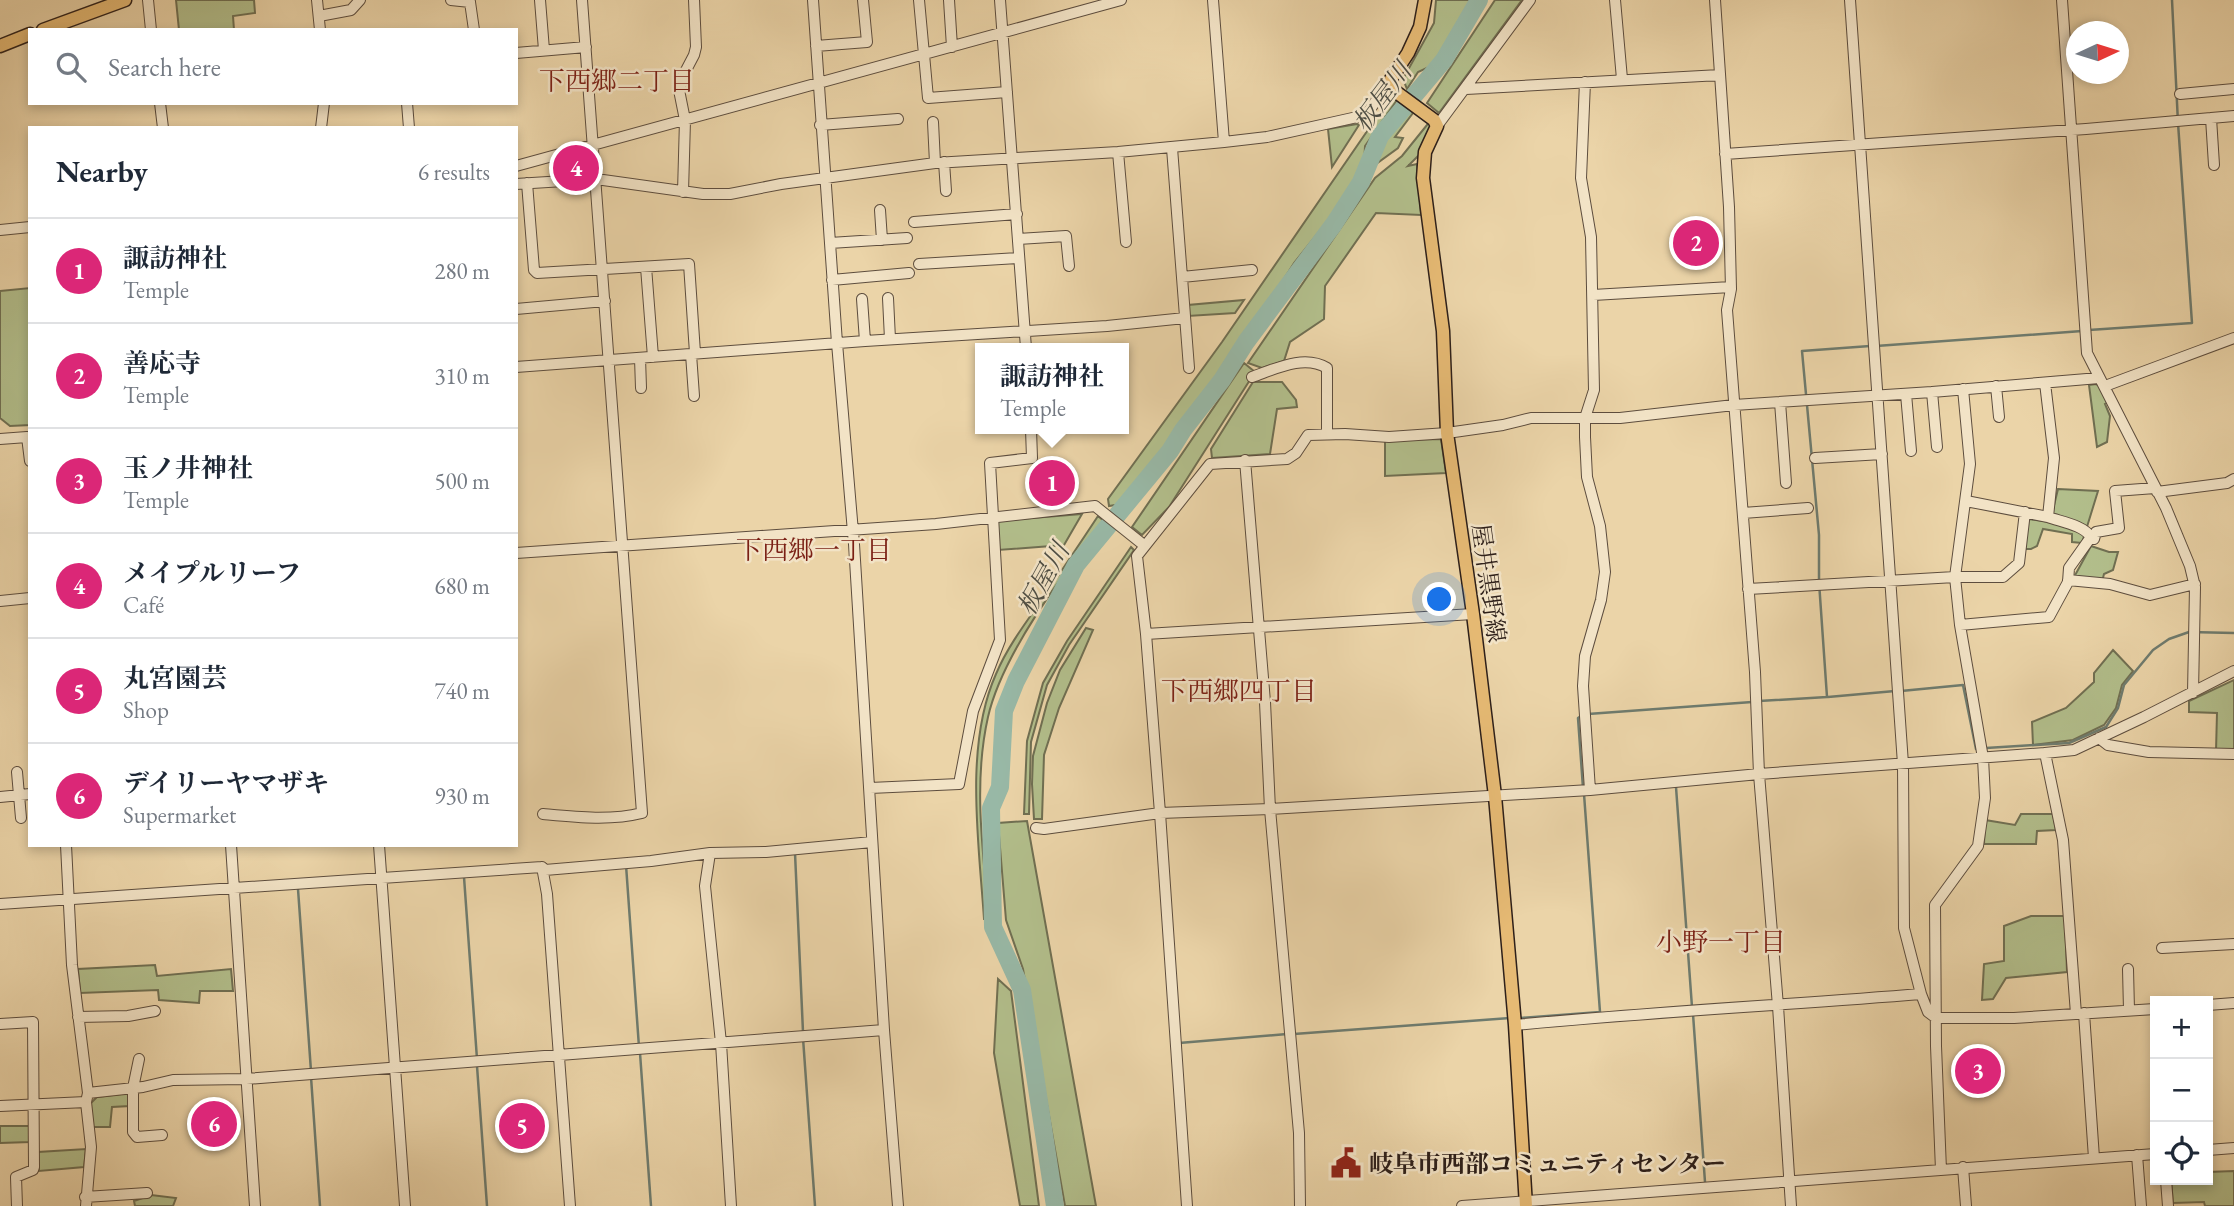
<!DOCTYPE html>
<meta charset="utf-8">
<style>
body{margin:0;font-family:"EB Garamond","Noto Serif JP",serif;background:#f2f2f3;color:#1f2937}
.controls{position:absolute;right:21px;bottom:21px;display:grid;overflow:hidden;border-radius:0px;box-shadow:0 4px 10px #0003}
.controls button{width:63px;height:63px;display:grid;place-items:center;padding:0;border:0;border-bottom:2px solid #e0e1e3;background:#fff;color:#1f2937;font:35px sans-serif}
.compass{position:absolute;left:2066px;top:21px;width:63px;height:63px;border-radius:50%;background:#fff;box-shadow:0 4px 10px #0003;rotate:86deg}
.you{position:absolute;left:1440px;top:600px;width:24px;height:24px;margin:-18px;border:5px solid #fff;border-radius:50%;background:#1a73e8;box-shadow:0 0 0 10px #1a73e833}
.badge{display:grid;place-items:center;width:46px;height:46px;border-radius:50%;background:#db2777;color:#fff;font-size:23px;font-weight:700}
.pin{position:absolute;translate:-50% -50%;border:4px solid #fff;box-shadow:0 2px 7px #0006}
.popup{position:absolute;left:975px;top:343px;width:154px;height:91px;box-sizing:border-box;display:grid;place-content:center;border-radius:0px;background:#fff;filter:drop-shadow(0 2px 5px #0005);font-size:23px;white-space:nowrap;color:#747a83}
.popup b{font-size:26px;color:#1f2937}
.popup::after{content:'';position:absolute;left:50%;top:100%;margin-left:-14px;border:14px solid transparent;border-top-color:#fff}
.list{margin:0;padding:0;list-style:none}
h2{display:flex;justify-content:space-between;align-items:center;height:91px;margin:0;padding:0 28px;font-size:30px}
h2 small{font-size:23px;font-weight:400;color:#747a83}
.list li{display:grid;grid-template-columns:46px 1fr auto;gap:21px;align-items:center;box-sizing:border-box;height:105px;padding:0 28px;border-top:2px solid #e0e1e3}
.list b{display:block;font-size:26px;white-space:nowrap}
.list p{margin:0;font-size:23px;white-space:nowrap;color:#747a83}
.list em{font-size:23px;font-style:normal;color:#747a83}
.icon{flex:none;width:38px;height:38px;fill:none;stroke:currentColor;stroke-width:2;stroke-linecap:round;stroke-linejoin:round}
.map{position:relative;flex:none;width:2234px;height:1206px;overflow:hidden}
.search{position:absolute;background:#fff;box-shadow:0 4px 10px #0003;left:28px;top:28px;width:490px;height:77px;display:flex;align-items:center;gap:18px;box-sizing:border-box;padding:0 24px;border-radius:0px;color:#747a83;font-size:26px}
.panel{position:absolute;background:#fff;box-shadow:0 4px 10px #0003;left:28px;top:126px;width:490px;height:721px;border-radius:0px}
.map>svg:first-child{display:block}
.green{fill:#b2be8b;stroke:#706f52;stroke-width:2}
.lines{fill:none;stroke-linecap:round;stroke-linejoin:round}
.stream{stroke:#6e7b6e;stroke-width:2.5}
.river{stroke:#98b8a6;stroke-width:18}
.minor-casing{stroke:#5d4d3e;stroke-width:12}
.major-casing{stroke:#2e201a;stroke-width:15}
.minor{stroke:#f2e3c6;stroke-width:10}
.major{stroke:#e6ba74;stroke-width:12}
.labels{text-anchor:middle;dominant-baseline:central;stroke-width:5;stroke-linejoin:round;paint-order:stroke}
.street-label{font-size:24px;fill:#2e201a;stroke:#f2e3c6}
.poi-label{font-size:24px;font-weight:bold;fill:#2e201a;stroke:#f2e3c6;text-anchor:start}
.neighbourhood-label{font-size:26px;fill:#7a1f14;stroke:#f2e3c6}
.water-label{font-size:26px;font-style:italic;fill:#4e4e44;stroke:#f2e3c6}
</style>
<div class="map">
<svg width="2234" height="1206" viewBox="0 0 2234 1206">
<rect width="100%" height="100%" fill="#ebd4a8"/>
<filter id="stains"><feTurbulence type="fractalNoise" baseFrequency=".00286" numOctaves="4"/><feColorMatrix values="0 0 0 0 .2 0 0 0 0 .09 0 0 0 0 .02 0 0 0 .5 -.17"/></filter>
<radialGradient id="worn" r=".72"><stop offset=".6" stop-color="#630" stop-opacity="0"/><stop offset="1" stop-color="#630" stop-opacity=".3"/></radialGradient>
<path class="green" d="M176,0H254L255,13L233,16L234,30H179Z
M1436,0H1475L1444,60L1418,72L1407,89L1403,79L1434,23Z
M1495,0H1522L1439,113L1427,103Z
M1392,95L1397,100L1365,146L1364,166L1356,190L1327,222L1294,263L1254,326L1224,363L1216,381L1142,480L1121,504L1109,506L1108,499L1222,342Z
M1416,109L1395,137L1403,138L1398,148L1376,164L1370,161C1381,134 1389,122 1416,109Z
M1431,120L1432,142L1408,166L1417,164L1421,215L1376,213L1325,286L1324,319L1290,342L1284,361L1262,368L1248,363L1375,178L1402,156Z
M1357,124L1359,125L1332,167L1328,129Z
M30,288V425L10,426L0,418V291Z
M1244,300L1235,313L1188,316V305Z
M1244,363L1255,372L1169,507L1142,535L1132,527Z
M1253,382H1282L1296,400L1297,407L1277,409L1270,454L1212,458L1211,449Z
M2096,384L2102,387L2109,402L2105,404L2110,416L2107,442L2097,447L2089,385Z
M1441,439L1446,473L1385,476V440Z
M2058,489L2098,491L2082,543L2072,542V534L2043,529L2037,546L2031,549H2025L2028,519L2050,522Z
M1082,514L1064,545L998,550L995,521Z
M1098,516L1105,522C1064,571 1002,655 988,717C973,783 983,852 989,919H984C979,843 964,746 996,674C1007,648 1024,625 1041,601C1060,573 1079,545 1098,516Z
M2091,546L2109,552H2118L2113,570L2104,574L2102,582L2073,579Z
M1131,547L1134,550L1069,645L1047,685L1031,742L1029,814H1024L1027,741L1043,683L1067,641Z
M1086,628L1093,630L1059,708L1044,755L1042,819H1034L1032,784L1033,756L1047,703L1060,670Z
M2113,650L2133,671L2122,685L2116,708L2104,725L2073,740L2033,745L2032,722L2066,708L2094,682V673Z
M2234,680V752L2216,751L2217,713L2189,712V701Z
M2021,814H2053L2056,830L2037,831L2036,844H1984L1985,820L2015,825Z
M1027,821L1096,1206H1065L1023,969L1006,920L998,823Z
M2031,916H2065L2067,972L2006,978L1993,999L1982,1000L1984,964L2004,961V926Z
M155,965L157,976L231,969L233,991H200L199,1003L159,1000L158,990L80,993L78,969Z
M998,979L1011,991L1039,1206H1020L994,1053Z
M129,1093L130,1106L112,1107L110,1127H91L90,1104L97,1097Z
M0,1126H29L30,1142L0,1143Z
M86,1149L84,1167L39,1171L38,1152Z
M2234,1171V1206H2205L2204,1202L2173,1203L2171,1180H2208V1172Z
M151,1195L176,1198L173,1206H135L134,1201Z"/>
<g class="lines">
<path class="stream" d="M2089,330L2192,323L2178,123L2172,0
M1876,346L2082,331
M1901,691L1963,685L1976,749L1979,748
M1828,697L1895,691
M1759,701L1827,697L1819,582V535L1802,351L1870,346
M1588,714L1752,702
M1581,716L1578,718L1583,788
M1986,748L2069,743L2106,727L2118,708L2124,685L2153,650L2169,639L2189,632L2234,633
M1676,787L1692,1007
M795,853L803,1032
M626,865L639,1047
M464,877L477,1059
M298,889L311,1071
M1693,1014L1705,1182
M1521,1018L1600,1012L1584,794
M1294,1034L1510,1018
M803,1038L815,1206
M1179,1043L1287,1034
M640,1053L651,1206
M477,1066L487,1206
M311,1077L320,1206"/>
<path class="river" d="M1055,1206L1022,990L993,927L991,808L1000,787L1004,711L1016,681L1076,565L1170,451L1183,430L1222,380L1246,342L1334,224L1361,182L1380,136L1444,60L1479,0"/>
<g class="minor-casing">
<path id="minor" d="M148,0L151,30
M317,0L320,30
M451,0L470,2L474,30
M540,0L544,50
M813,0L837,343L854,544L884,1030L898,1206
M919,0L928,98L1007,92
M949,0L952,47
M1000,0L1026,348
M1213,0L1224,142
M1615,0L1622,79
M1715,0L1729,207L1731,289L1727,310L1755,672L1759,774L1778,1006L1791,1206
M1850,0L1903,764L1904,928L1921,994L1928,1012L1936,1018H2014L2155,1009
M2062,0L2087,353L2166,508L2190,566L2195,587L2193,693
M319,16L351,10L360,0
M816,46L867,42L863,0
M516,53L586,47
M1585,82L1581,178L1591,237L1594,390L1585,418V437L1587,477L1600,526L1605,572L1601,600L1585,656L1583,686L1590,790
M1466,89L1720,75
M2180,94L2234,89
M160,103L163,128
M407,103L409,128
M2211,118L2214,165
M933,122L935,163
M820,125L898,119
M1437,126L1530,0
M321,128L324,103
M1172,148L1189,368
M1118,152L1126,242
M1725,154L2086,129L2234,116
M944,162L946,191
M516,166L1121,0
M527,183L534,270L537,273L689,264L695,353
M516,184L596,179L703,194H730L781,184L935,163L1118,152L1224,142L1267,137L1366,115L1385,88L1390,85
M683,192L685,120L679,90L683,76L694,55L696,47L694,0
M880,210L882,240
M914,222L1017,214
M0,230L30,227
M1018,239L1066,236L1069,266
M830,243L907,238
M919,264L1019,258
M646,267L653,357
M1182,277L1252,270
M832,280L909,273
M1593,295L1731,287
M888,298L890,339
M862,299L865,341
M516,309L605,301
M691,354L694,396
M640,358L641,388
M516,367L865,341L1107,326L1185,318
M1252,377C1275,369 1304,354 1327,368V433
M1996,386L1999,417
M2105,386L2234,338
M1932,392L1937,447
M1906,394L1911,451
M1780,402L1786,483
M0,439L27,437L30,461
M1815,458L1882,454
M1245,460L1265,702L1270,809L1299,1133L1300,1206
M2157,492L2227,483L2234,479
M1966,501L2048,517L2054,458L2045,383
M1743,513L1808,508
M2091,537L2094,539L2096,532L2119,528L2115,491L2155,488
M516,553L936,524L1095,506L1145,546
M2068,580L2110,584L2150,595L2195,584
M1748,589L1955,577H2003L2019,563L2025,512
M0,601L30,598
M1960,625L2049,617L2068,582L2069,568L2091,537C2083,525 2062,522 2048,517
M1146,634L1473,614
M2099,738L2108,745L2149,752L2234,754
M2045,753L2063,840L2076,1014
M17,772L21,818
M870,788L959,784L973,711L1000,640L990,463L1032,458L1031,429
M0,797L30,794
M543,814C575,817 610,821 642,813L582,0
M1036,828L1044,829L1160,813L1270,809L1590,790L1759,774L2045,753L2074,750L2144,717L2234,671
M66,845L72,965L88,1093L86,1102L91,1147L86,1206
M231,845L255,1206
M379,845L405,1206
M710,853L705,886L721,1043L731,1206
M542,867L547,894L570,1206
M0,904L542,867L545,870L651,861L710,853L766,852L872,842
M2162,948L2234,944
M2128,969L2129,1010
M2208,1005L2234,1003
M2084,1013L2094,1158
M78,1017L128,1016L155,1011
M0,1024L33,1022L34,1167L33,1170L16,1177L17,1206
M1515,1025C1650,1012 1786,1005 1921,994
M139,1059L133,1088V1132L137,1137L162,1135
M88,1093L143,1087L173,1080L246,1079L884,1030
M0,1106L86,1102
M2208,1150L2234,1148
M2137,1155L2141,1206
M1963,1167L1966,1206
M1941,1170L1936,1046L1935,905L1978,846L1985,798L1983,758L1960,625L1955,577L1970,464L1963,389
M2166,1180L2168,1206
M85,1197L147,1193
M1187,1206L1160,813L1146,634L1137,556L1210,464L1287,459L1296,453L1308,435L1345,434L1389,437L1447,433L1503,425L1531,418H1620L1734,405L1932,392L2099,378
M1462,1206L2155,1154"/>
</g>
<g class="major-casing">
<path id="major" d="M1425,0L1420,27L1408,53L1391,79L1392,89L1434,120L1437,126L1425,152L1423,178L1443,331L1447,433L1473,614L1495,796L1515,1025L1526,1206
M43,30L125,0
M0,46L30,34"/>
</g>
<use href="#minor" class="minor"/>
<use href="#major" class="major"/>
</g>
<defs>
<g id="civic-bare" transform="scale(2.415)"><path d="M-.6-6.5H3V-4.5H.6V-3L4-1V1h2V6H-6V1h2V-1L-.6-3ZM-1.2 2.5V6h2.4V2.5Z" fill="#8f2418" stroke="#f2e3c6" stroke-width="2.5" paint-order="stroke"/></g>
</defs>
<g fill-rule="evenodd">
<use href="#civic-bare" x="1346" y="1163"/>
</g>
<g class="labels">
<g class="street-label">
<text transform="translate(1489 583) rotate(82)">屋井黒野線</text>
</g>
<g class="poi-label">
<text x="1369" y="1163">岐阜市西部コミュニティセンター</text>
</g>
<g class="neighbourhood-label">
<text x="617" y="81">下西郷二丁目</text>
<text x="814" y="550">下西郷一丁目</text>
<text x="1239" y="691">下西郷四丁目</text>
<text x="1721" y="942">小野一丁目</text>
</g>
<g class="water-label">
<text transform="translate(1382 97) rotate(-53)">板屋川</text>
<text transform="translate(1043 579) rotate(-61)">板屋川</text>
</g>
</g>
<rect width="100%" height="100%" filter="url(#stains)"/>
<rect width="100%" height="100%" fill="url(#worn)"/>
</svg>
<div class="controls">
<button>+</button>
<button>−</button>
<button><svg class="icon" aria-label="locate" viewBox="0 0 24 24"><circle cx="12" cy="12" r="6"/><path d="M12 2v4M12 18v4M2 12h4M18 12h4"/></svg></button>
</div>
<svg class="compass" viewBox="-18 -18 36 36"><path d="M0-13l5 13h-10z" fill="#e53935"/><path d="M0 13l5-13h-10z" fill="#747a83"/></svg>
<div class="you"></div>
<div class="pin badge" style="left:1052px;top:483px">1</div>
<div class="popup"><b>諏訪神社</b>Temple</div>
<div class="pin badge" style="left:1696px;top:243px">2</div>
<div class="pin badge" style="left:1978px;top:1071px">3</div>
<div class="pin badge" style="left:576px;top:168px">4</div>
<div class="pin badge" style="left:522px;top:1126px">5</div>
<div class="pin badge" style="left:214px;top:1124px">6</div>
<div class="search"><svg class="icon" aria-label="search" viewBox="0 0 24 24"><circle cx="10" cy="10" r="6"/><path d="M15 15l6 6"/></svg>Search here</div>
<section class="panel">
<h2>Nearby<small>6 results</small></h2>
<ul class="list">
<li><span class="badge">1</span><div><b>諏訪神社</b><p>Temple</p></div><em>280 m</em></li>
<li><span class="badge">2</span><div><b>善応寺</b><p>Temple</p></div><em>310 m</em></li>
<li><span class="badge">3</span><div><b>玉ノ井神社</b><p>Temple</p></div><em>500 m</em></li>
<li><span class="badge">4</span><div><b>メイプルリーフ</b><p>Café</p></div><em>680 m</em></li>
<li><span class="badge">5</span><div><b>丸宮園芸</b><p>Shop</p></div><em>740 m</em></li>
<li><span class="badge">6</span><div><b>デイリーヤマザキ</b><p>Supermarket</p></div><em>930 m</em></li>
</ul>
</section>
</div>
